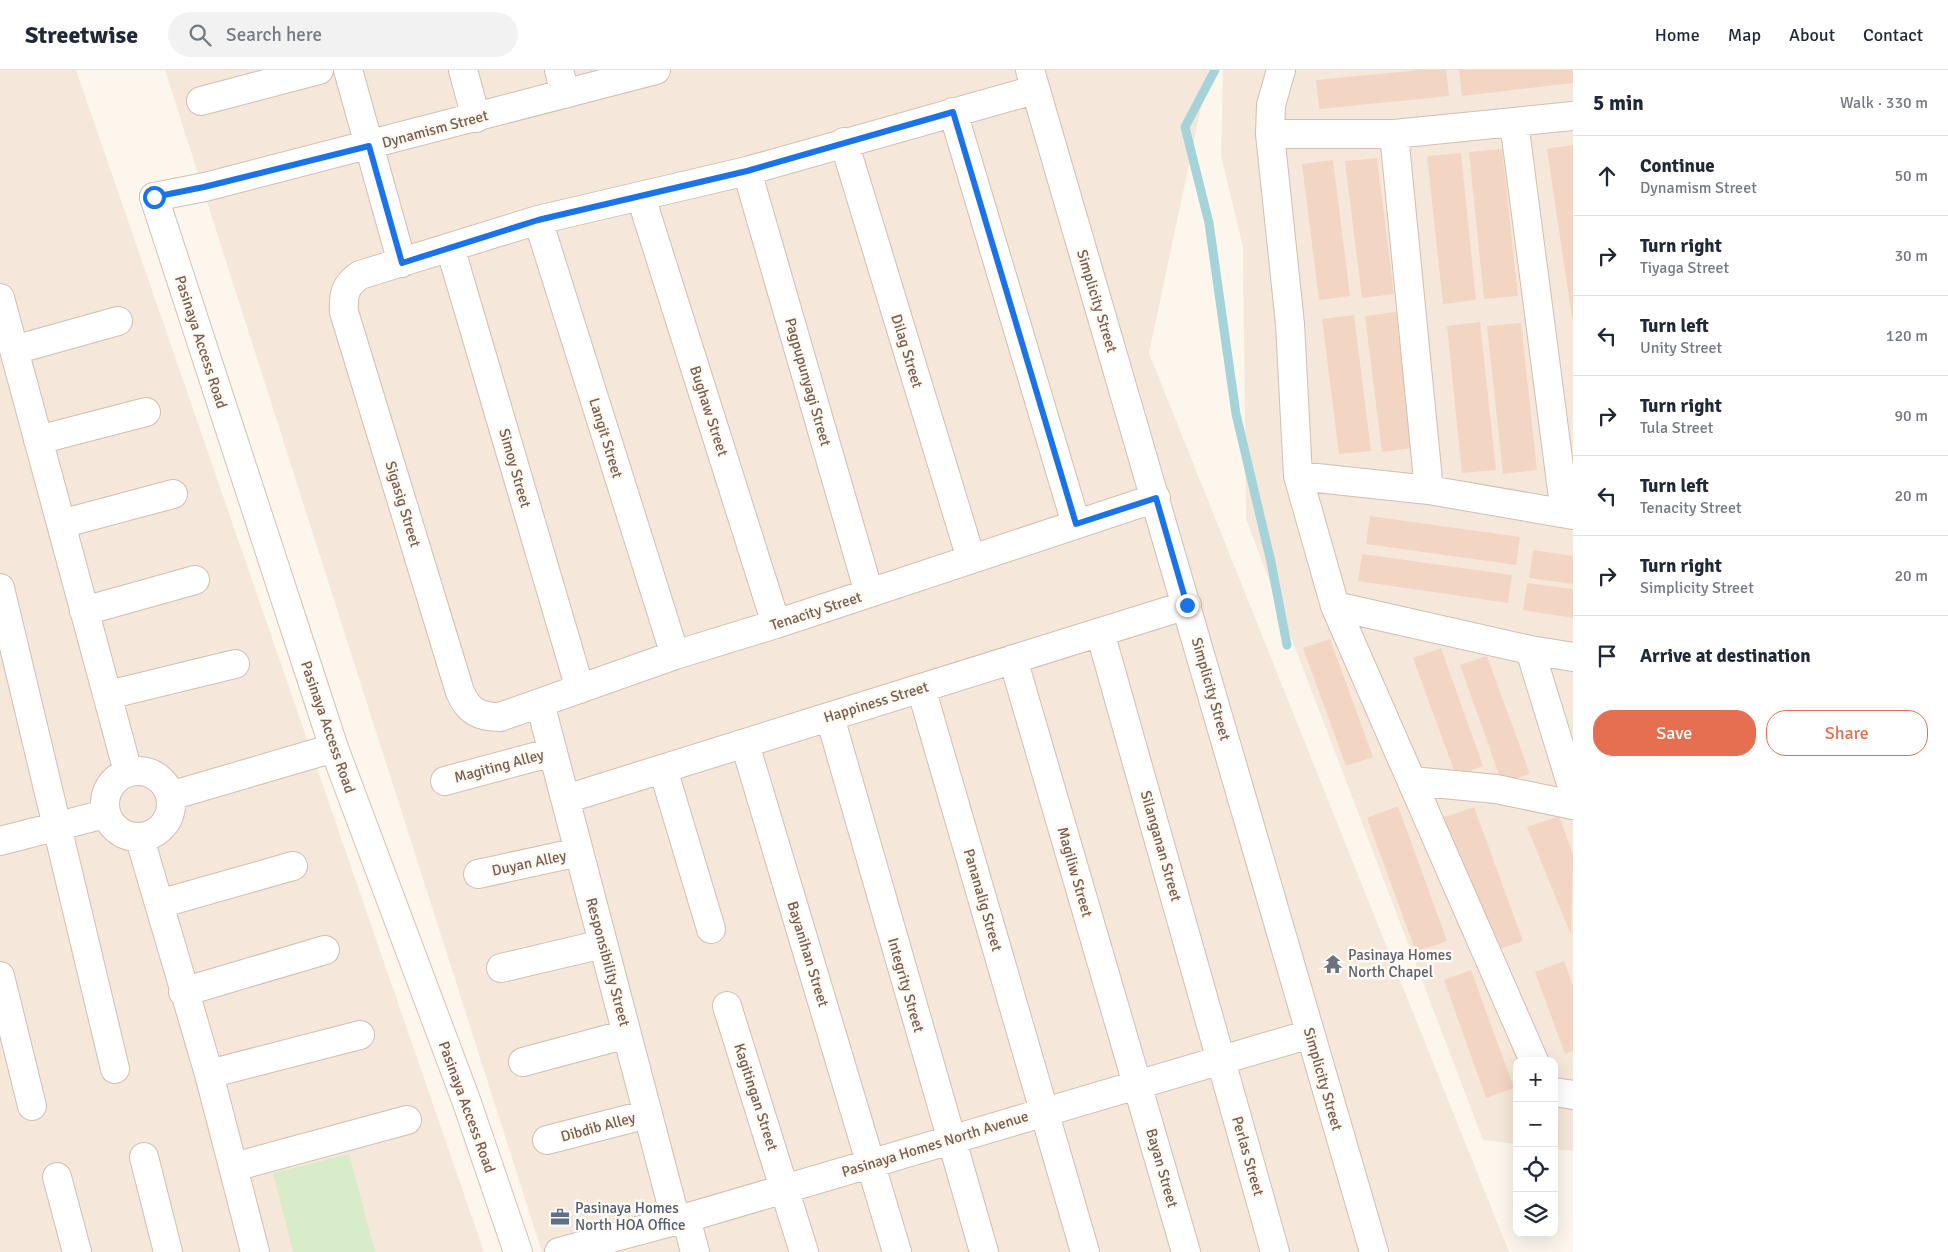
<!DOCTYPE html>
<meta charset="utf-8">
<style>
body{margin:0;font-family:Signika,sans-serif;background:#f2f2f3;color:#1f2937}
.controls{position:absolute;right:15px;bottom:15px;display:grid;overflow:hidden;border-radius:10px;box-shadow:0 5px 20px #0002}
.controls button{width:45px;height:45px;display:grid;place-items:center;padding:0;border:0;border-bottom:1px solid #e0e1e3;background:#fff;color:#1f2937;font:25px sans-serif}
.stop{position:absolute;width:15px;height:15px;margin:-11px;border:4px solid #1a73e8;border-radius:50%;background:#fff}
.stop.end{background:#1a73e8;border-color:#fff;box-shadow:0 1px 5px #0008}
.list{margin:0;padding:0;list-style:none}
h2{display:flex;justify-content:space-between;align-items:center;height:65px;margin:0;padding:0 20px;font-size:21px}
h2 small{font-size:16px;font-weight:400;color:#747a83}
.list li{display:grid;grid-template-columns:32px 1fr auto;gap:15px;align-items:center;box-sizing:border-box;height:80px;padding:0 20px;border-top:1px solid #e0e1e3}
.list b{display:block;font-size:19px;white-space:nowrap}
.list p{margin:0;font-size:16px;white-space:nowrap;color:#747a83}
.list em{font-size:16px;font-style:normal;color:#747a83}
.actions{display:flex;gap:10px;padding:15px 20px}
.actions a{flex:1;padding:11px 0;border:1px solid #e76f51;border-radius:20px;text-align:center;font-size:18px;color:#e76f51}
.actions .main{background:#e76f51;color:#fff}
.icon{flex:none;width:28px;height:28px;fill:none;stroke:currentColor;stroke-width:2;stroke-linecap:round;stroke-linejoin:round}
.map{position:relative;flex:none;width:1573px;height:1182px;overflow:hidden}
header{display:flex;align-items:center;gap:30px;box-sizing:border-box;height:70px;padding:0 25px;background:#fff;border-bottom:1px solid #e0e1e3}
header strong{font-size:24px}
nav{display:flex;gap:28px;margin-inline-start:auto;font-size:18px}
.search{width:350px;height:45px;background:#f2f2f3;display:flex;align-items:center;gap:12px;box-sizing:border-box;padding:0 18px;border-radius:28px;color:#747a83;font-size:19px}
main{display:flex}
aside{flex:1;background:#fff}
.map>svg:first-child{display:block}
.residential{fill:#f5e8da}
.green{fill:#d8ecc9}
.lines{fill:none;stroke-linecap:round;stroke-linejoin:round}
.stream{stroke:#a5d3da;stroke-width:9}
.building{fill:#f3d5c3}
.street-casing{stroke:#d1beb0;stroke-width:30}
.secondary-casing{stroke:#d6c0b0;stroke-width:30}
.street{stroke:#fff;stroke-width:28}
.secondary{stroke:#fff;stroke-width:28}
.route{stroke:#1a73e8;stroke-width:6}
.labels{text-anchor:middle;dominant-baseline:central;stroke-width:5;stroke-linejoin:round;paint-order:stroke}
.street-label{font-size:15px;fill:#7a5c4d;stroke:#fffaf3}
.worship-label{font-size:15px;fill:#5b616d;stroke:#fffaf3;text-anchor:start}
.service-label{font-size:15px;fill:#4e5e75;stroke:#fffaf3;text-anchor:start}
</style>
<header>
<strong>Streetwise</strong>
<div class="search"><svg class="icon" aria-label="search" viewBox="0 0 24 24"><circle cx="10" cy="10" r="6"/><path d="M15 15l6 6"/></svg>Search here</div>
<nav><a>Home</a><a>Map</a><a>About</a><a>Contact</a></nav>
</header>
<main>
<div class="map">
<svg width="1573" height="1182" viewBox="0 0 1573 1182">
<rect width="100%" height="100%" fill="#fdf6ec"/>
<path class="residential" d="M0,0H76L484,1182H0Z
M165,0H1209L1149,283L1509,1182H542Z
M1223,0H1573V1081L1554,1079V991H1517V1074L1483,1070L1246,449L1243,177L1221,86Z"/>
<path class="green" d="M349,1084L375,1182H293L273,1103Z"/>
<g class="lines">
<path class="stream" d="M1215,0L1185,57L1209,153L1236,344L1271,492L1287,575"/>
</g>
<path class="building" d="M1421,0H1446L1449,26L1319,39L1316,10Z
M1459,0H1573V13L1462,26Z
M1573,75V248H1572L1547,79Z
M1502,79L1518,226L1484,229L1469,82Z
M1461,83L1476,230L1443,234L1427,86Z
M1377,88L1394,224L1362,228L1345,91Z
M1333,90L1350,226L1319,230L1302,94Z
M1396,242L1413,378L1382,382L1365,246Z
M1354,245L1371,381L1339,384L1322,249Z
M1480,252L1496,400L1462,403L1447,256Z
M1521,253L1537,400L1503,404L1487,256Z
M1370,446L1520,467L1516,495L1366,474Z
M1533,480L1573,486V514L1529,508Z
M1362,484L1512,505L1508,533L1358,511Z
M1527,513L1573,519V548L1523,540Z
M1330,569L1373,687L1346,696L1303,578Z
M1441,578L1483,696L1456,706L1413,588Z
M1487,586L1530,704L1502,713L1460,595Z
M1398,736L1447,871L1416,882L1367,748Z
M1474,737L1523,871L1492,882L1442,748Z
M1559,746L1573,784L1571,865L1527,757Z
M1564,891L1573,916V981L1565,984L1535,902Z
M1471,900L1514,1018L1486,1028L1444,910Z"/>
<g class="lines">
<g class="street-casing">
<path id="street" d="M348,0L402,193
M463,0L476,48
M559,0L565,24
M1030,0L1374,1182
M1034,20L747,101L538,150L360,205C345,215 343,225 344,242L460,622C468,641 479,647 500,647L675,585L776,554L1156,428
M201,31L319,0
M953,42L1076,454
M1514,52L1565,443
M1270,64L1271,35L1281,0
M1394,64L1429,420
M844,72L971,489
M747,101L869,523
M154,127L205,117L656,0
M641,127L776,554
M538,150L675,585
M450,177L580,619
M0,228L128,702
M14,280L118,251
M38,370L146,342
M1298,406L1429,420L1573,445
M61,454L173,424
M0,518L115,999
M1335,536L1530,580L1573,587
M84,541L195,510
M1100,562L1275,1182
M1530,580L1573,720
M1013,589L1186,1182
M921,618L1085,1182
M108,625L235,594
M540,633L676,1151
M830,647L984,1182
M745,674L897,1182
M663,699L711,859
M105 734a33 33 0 1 1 66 0a33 33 0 1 1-66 0Z
M445,711L553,682
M1412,711L1496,719L1573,735
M170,726L334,678
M566,729L1187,535
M140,769L209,1004L255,1182
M0,771L105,744
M478,804L579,782
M159,834L293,796
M501,898L603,874
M0,906L32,1036
M183,922L325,880
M727,936L804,1182
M1534,991L1335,536L1298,406L1290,254L1270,64H1394L1573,46
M523,992L627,964
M209,1004L360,965
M1554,1022L1573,1025
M547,1070L648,1044
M144,1087L168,1182
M234,1097L407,1050
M57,1107L77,1182
M686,1148L695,1182
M559,1182L686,1148L1310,964"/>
</g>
<g class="secondary-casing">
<path id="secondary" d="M154,127L334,678L466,1030L518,1182"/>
</g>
<use href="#street" class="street"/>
<use href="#secondary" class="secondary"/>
</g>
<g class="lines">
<path class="route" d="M154,127L204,117L369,76L402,193L538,150L747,101L953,42L1076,454L1156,428L1187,535"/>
</g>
<defs>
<g id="temple-bare" transform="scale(1.5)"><path d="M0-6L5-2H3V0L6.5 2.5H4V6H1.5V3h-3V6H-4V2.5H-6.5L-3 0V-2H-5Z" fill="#6b7280" stroke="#fffaf3" stroke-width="2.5" paint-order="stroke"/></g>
<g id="office-bare" transform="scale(1.5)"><path d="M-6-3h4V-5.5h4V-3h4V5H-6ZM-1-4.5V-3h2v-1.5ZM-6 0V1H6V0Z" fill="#5c6f8a" stroke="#fffaf3" stroke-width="2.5" paint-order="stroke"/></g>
</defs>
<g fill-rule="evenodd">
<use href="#temple-bare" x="1333" y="894"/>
<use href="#office-bare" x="560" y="1147"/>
</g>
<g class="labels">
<g class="street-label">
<text transform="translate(435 59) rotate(-15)">Dynamism Street</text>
<text transform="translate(1097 231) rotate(73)">Simplicity Street</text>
<text transform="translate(201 272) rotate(72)">Pasinaya Access Road</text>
<text transform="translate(907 281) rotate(73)">Dilag Street</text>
<text transform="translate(808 312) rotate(74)">Pagpupunyagi Street</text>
<text transform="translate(709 341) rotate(72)">Bughaw Street</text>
<text transform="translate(606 368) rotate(73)">Langit Street</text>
<text transform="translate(515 398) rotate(74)">Simoy Street</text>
<text transform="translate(403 434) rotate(73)">Sigasig Street</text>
<text transform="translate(816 541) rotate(-18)">Tenacity Street</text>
<text transform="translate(1211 619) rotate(74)">Simplicity Street</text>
<text transform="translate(876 632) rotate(-17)">Happiness Street</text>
<text transform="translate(328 657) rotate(71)">Pasinaya Access Road</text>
<text transform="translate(499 696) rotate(-15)">Magiting Alley</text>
<text transform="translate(1161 776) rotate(74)">Silanganan Street</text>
<text transform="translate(529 793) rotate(-12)">Duyan Alley</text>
<text transform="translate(1075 802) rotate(74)">Magiliw Street</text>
<text transform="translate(983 830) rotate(74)">Pananalig Street</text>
<text transform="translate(808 884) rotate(73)">Bayanihan Street</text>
<text transform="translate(608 892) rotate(75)">Responsibility Street</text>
<text transform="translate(906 915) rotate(74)">Integrity Street</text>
<text transform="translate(1323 1009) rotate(74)">Simplicity Street</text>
<text transform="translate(756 1027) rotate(72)">Kagitingan Street</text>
<text transform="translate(467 1037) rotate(70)">Pasinaya Access Road</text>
<text transform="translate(598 1057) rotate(-15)">Dibdib Alley</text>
<text transform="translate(935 1074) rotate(-17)">Pasinaya Homes North Avenue</text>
<text transform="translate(1248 1086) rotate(74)">Perlas Street</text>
<text transform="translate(1162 1098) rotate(74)">Bayan Street</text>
</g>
<g class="worship-label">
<text x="1348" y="885">Pasinaya Homes<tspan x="1348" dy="17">North Chapel</tspan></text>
</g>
<g class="service-label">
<text x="575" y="1138">Pasinaya Homes<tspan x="575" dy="17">North HOA Office</tspan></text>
</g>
</g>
</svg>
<div class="controls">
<button>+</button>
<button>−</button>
<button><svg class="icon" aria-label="locate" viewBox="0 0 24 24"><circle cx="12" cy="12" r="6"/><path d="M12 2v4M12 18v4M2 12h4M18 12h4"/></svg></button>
<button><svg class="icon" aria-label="layers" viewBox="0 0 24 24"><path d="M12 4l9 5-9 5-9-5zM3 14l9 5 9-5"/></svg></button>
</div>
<div class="stop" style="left:154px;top:127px"></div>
<div class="stop end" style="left:1187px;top:535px"></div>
</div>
<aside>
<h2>5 min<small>Walk · 330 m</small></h2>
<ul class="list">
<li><svg class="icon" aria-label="ahead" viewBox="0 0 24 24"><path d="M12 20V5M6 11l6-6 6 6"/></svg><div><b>Continue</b><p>Dynamism Street</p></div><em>50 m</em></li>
<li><svg class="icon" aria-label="right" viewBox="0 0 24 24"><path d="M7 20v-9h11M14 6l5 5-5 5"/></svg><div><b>Turn right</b><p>Tiyaga Street</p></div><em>30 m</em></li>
<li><svg class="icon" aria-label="left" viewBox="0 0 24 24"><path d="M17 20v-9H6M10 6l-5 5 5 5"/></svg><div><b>Turn left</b><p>Unity Street</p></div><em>120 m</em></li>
<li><svg class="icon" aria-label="right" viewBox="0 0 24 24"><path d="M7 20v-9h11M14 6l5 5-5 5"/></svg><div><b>Turn right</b><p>Tula Street</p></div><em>90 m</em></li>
<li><svg class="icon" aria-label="left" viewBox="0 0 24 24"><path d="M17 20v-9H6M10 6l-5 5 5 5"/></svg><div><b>Turn left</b><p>Tenacity Street</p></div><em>20 m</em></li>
<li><svg class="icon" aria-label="right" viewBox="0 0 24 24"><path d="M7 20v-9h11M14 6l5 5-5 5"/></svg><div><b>Turn right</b><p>Simplicity Street</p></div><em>20 m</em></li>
<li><svg class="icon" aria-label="arrive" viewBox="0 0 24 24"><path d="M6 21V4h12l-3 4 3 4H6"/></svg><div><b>Arrive at destination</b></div></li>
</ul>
<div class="actions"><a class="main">Save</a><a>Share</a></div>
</aside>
</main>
